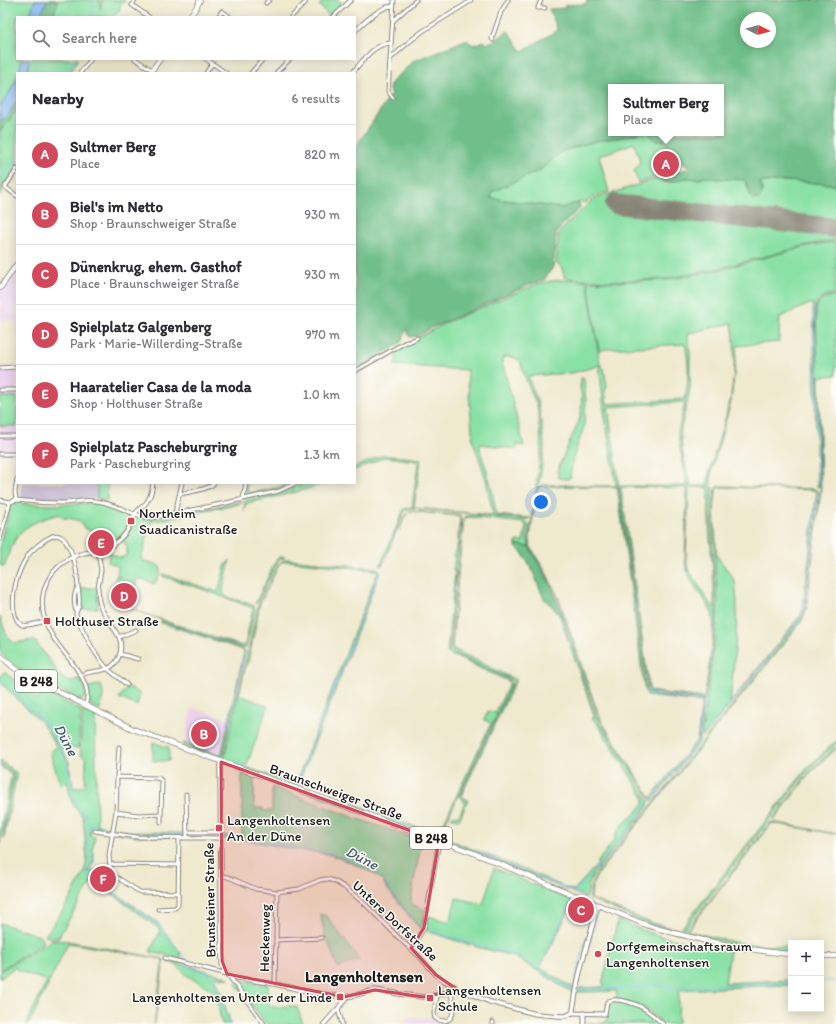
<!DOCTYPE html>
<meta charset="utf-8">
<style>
body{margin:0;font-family:Itim,sans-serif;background:#f2f2f3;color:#2b2b33}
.controls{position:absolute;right:12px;bottom:12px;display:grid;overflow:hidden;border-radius:0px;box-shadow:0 2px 10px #0003}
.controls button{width:36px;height:36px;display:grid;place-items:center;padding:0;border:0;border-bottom:1px solid #e1e1e2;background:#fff;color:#2b2b33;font:20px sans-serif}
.compass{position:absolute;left:740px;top:12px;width:36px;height:36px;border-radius:50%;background:#fff;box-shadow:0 2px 10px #0003;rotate:96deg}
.you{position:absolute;left:541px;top:502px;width:14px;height:14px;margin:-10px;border:3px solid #fff;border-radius:50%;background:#1a73e8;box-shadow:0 0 0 6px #1a73e833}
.badge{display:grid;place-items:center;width:26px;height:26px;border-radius:50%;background:#d1495b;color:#fff;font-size:13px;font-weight:700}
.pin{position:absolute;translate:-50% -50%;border:2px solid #fff;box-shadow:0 1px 4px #0006}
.popup{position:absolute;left:608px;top:84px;width:116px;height:52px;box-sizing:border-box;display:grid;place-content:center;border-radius:0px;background:#fff;filter:drop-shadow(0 1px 3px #0005);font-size:13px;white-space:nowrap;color:#7c7c81}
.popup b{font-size:15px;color:#2b2b33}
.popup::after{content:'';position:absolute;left:50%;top:100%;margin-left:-8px;border:8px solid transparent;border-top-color:#fff}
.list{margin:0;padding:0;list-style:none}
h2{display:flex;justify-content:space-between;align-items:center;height:52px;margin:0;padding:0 16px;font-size:17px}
h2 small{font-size:13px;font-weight:400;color:#7c7c81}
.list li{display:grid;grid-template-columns:26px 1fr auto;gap:12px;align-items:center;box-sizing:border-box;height:60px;padding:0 16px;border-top:1px solid #e1e1e2}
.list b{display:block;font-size:15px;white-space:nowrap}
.list p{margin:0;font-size:13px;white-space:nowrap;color:#7c7c81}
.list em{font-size:13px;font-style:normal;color:#7c7c81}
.icon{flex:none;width:22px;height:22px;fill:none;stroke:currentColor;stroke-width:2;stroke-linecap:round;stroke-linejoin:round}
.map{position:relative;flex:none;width:836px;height:1024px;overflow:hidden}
.search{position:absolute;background:#fff;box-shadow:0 2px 10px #0003;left:16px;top:16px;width:340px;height:44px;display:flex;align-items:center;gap:10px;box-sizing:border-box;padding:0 14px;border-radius:0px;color:#7c7c81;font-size:15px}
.panel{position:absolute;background:#fff;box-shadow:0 2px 10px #0003;left:16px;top:72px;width:340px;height:412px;border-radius:0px}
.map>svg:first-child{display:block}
.built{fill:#ebd1ec}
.industrial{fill:#cbbfd6}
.green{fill:#8ae1a5;stroke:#537e60;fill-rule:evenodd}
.forest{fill:#6fbf8a;stroke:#466e53;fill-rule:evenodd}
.water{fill:#88bbf5;stroke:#526c88}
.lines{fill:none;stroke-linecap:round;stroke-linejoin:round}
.stream{stroke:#88bbf5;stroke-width:1}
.runway{stroke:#868275;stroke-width:20}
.minor-casing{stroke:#868275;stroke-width:5}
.tertiary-casing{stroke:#868275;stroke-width:5.5}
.primary-casing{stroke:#868275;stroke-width:6}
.minor{stroke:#fff;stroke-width:3}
.tertiary{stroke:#fff;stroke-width:3.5}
.primary{stroke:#fff;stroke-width:4.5}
.marked{fill:#d1495b;fill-opacity:0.2;stroke:#d1495b;stroke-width:3;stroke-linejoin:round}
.poi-dot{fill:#d1495b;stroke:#fdfcf7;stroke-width:1.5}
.labels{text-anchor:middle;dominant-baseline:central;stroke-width:3;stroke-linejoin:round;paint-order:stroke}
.shield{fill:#fdfcf7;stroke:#605f5e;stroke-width:1}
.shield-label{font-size:13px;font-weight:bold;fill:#1c1c1c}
.poi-label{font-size:14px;fill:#1c1c1c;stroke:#fdfcf7;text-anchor:start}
.street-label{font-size:14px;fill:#1c1c1c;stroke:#fdfcf7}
.water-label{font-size:15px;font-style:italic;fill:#475c73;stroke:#fdfcf7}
.quarter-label{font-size:16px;font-weight:bold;fill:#1c1c1c;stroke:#fdfcf7}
</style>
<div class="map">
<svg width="836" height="1024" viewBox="0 0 836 1024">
<rect width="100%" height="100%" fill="#fdfcf7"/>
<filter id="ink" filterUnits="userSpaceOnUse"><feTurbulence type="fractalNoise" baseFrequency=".025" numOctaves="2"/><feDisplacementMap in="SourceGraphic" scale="8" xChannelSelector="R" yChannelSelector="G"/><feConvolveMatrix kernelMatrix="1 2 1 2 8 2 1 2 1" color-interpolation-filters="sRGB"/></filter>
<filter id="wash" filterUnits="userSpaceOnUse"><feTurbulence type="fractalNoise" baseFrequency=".012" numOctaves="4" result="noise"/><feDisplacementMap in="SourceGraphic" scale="16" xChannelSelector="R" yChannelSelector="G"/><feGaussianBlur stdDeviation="0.9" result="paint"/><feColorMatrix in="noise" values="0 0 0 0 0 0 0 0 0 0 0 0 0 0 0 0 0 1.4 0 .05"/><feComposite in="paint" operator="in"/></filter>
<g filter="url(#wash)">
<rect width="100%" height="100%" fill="#efe9ce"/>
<path class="built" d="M17,262V322L0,319V287Z
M0,366H17V454H0Z
M192,708L229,719L220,757L184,743Z
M407,1017L434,1018L435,1024H403V1020H407Z"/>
<path class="industrial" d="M21,483H97V498L58,500L21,499Z"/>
<path class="green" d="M0,0H100V10L102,2L101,0H125L124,3L121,4L119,11L112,17H17V59H78L70,73H17V166L9,179L2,186L1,189L3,190L0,195Z
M326,0H339L343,4L330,17L319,5Z
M638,133H649L656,141L662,140L678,159L680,165L678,169L638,183L634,170L636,169L640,161L634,143L599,156L609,192L594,196L585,203L580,201L579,203L572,204L562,208L491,198L492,191L539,171L562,151L596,141L629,136Z
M706,177C719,180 732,179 745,180L752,199L763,190L760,182L786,181L830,184L836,187V240L811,244L767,256L716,269L665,279L607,281L569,278L564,277L562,267L556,263L558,239V236L562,229L592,200L597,198L659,178L665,182H673L685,178L698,179Z
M832,242L836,243V293C827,297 816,297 815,309L818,392L819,486L817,487L813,304H810L780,317L779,340L778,342L737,346L731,402L711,473V485H707C712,457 722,432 729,405C735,380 736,347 732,323L689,333L688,336L690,353V389L681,430C680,448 686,466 690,483L692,485H687L680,448L678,432L685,403L683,402L608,407L619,485H616L604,410L599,365L595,367L571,373L528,376L539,406L544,444V451L539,484L536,487L541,451V444L537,406L525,377L520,361L518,359L512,357H503L502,361L524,446L517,445V449L480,444C479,452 484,461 486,468C491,484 494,499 496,515L530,518L528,519L412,508L407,509L404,512L383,564L380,566L404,509L412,507L418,463L417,461L385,457L355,470V467L383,455L421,459L414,508L493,515L486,479L473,441L467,370L395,365L397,350L445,323L532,286C551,279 566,279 587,281L600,364L601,365L604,370L607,386L605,391L607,404L685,399C689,381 689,363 685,344L606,349L599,351L588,281L614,282L666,280L718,270L808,246Z
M836,295V375L819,377L821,491L806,609L803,619L797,627L598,873L592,885L591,899L649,922L680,930L808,767L836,741V744L816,762L804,775L682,932H681L650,925L590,899C590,888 592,881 598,872L801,620L804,614L806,608L820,492L819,393L816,311C817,299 826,298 836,295Z
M581,378H583L584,380L586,401L584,427L573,458L570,478L567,479L558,478V472L559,466L579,421L581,414L582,397L580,387Z
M0,397H17V426H0Z
M97,483H112L107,485V501L97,498Z
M247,483H248L247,488L249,493L278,487L288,483H293L282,488L247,496L245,495Z
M300,483H303L298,487L315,483H324C300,493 273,497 248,503L246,504L244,511L245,503L246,500L274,494L287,490H294L293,488H291Z
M569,485L618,486L646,687L647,691L655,695L699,700L702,701L703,703L699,742L652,801L605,729L597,714L557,595L545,572L530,547L529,538L535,497L537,488L542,485ZM542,486L617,487L644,687L647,696L702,702L697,740L651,798L602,722L593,699L559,599L547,574L531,547L530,538L536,494L538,488Z
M619,486H710L713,488L711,521L716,598V617L704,701L698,698L656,693L650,692L648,689ZM621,487L687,488L685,560C686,581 704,595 712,613C717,624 707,684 704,698L656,692L651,690L649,687ZM695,487L708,488L709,491C709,502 708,512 709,522C710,551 715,578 714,607L713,608L688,569L686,558L689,488Z
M719,486L815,489L818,492L804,609L800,619L703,737L702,736V730L716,630L718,602L713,522L715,492V489ZM717,487L817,490L803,608L800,616L795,622L730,703L736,638L737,602L735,582L731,575L717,556L714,512L716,493Z
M243,501V503L221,508L220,507L153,522V519Z
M11,503L54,505L97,503L110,506L130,515C131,525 122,537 112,542L110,533L97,530L93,532L84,528L80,521L69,518H63L59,514C46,518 30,522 20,533C13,540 8,557 4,567L0,565V543Z
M410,511C404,515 402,524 400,530H399C402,523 404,514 411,511L460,515L461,521L449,649L451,652L455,655L508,679L510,682L511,684L439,837L438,838L298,789L300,786L359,806L438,835L491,723L484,720L488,711L495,713L510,682L447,653L455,571H453L456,548H457L460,516Z
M470,515L523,520L526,521L529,526L527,537L529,547L516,544L517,541L523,542L526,526L524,523L468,517L464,519L459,563L452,648L516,680L461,796L468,800L459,820L451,817C453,815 455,816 458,815C461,813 464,806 464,802C464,801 461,796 460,796L513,682L510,679L458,655L453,651L451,648L463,521L465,517Z
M136,518C141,519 147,519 152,519L141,560L156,564L161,568C160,575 159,578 154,584L145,580L137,579L130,607L135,610L174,624L243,646L245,645L253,608L199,588L162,576L163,574L218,592L226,564L230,560L223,589V593L227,597L253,605L255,609L246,647L244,648L185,629L130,608L118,601L114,591L116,576L122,577L117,576L118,566L108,562L110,553L120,558L127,555V546L122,541L128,533L134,519Z
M279,557H285L280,559L278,561L257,603L255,604L276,560Z
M288,559L376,568L379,569L380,572L331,701L297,787L226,761L227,760L226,759L224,761V759L258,606L279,564L283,560ZM288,561L374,570L378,571L295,785L246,767L268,706L239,695L246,664L248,663L260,603L279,564L282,562Z
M80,588H97L98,608L79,610L81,590Z
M562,615L595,714L600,724L629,768L649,801L648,806L636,822L635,821H634V824L593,875L589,883L587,898L441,839V838L447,839L533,873L569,889L574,890L598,864L597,863L615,839C615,831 624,823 630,818C635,814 640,808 644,803V798L598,725L592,718L594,717L593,713L560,616Z
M0,616L6,634L14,643L34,640L58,672L65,680L71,682L79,678L81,683H83C85,689 89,700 80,700L31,676L12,664L0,652Z
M161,621L242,649L245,651V653L223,756L220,759L183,746L184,743L221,756L244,651L240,649L161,623Z
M4,672L39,699L43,691L81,710L78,748L61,747L70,764H69V768L71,774L73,788L85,786L86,759L81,755L80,748L83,712L85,713L87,712L95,716L97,825L113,828L111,832L91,828L90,836L95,837L93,846L94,862L87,872L96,870H109L110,873L112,876L105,886L157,922L181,953L180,955L184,961L166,955L150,952L160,931L157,927L146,919L93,880L59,936V938H51L45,936L66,906L84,873L87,860L83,817L73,805L70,796L68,783L60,784L50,752L57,747L42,723L0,682V676Z
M101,685C104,695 103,700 100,710L90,705L88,687Z
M128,686L140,694L137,706L119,698Z
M153,742L163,746L169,747V761H153Z
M836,747V749L810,773L774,820L773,819L807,775L817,764Z
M0,760L17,773L4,839V830L14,775L13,772L0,763Z
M0,765L12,773L13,776L0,844V832L11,775L0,766Z
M242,774L254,778V808H263V811H272V787L355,818L422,841L415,875L411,902L413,905L425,910L421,930L388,890L382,880L373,873L354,864L328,854L299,850L246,840L224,839L223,835L242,838Z
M772,822L836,834L772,823L687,931L734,942L764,946H791V952L747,947L686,934V933L687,930L770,823Z
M116,829L133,832L185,833V836H134L117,833Z
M494,868L572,901L570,908L540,968L570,986L575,988L574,993L558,984L548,977L513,956L476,947L471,943L470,945L424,930V928L426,929L428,916L450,922L456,898L483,904Z
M320,914L326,916L354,952L359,960L338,968L327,939H326Z
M618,920L647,932L663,937L730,951L725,983L791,980V985L760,986L679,990L678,1024H664L647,1009L616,999L617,991L577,992L578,988L602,987L605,985L603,984V980Z
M0,923L40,936L43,943L0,970Z
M52,940L68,941L163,959L164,960L155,1024H154L163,959L68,943L29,1024H26L47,981L17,970L15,967L0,978V971Z
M169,960L227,977L229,978V979L215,976L231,1024H222C219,1015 219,1001 215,994C209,985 195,982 187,975C183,972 180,967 176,965C173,963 170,962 167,962Z
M239,980L268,985L269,1005C279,1010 287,1004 297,1007L303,1024H266L236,984Z
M615,1001C637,1005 645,1010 661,1024H587V1023H605V1021H607L609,1002Z"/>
<path class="forest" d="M47,0H58L53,17H40Z
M587,0H643L645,3L657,0H836V187L830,184L804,182L786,181L760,182C762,189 765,202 752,199L745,180L731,179H717L706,177L698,179L685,178L673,182H665L659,178L690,168L683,162L664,140L656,141L649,133H721V87H611V133H638L629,136L596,141L562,151L539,171L492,192L491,198L562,208L572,204L579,203L580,205V208L561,226L556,234L553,267L544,280L531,284L431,328L418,336L410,337L408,334V330H406C404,336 403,340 398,345L355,369V148L392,93L389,90L390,84L413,61L466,40L473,45L484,41L487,44L497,39L508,31L522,51L558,30L549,9L565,8V5L586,4ZM746,18H770V42H746Z
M17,100V108L11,118L0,132V122L10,112Z
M516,544L529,547L548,580L555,596L562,615L560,616L552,606L544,599L531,567L522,553L516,547Z"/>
<path class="water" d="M35,0H47L40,17H29Z
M21,59H29L28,73H18L21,65Z
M17,77V100L10,112L0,122V107L8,95L15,82Z"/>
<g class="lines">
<path class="stream" d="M91,17L94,0
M0,20L5,11
M64,73L75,59
M0,178L17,158
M814,307L818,484
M346,659L379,572
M0,679L46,724L68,762L67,768C74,775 70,789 74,798C77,809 87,811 89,825
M646,689L649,695L701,701
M728,706L800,617L804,607L818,492
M228,727L244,653
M699,735L703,703
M703,736L725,708
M228,761L248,769
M296,786L344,663
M331,799L438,837
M651,800L699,741V738
M635,819L648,803
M89,826L86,832V836L92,862L85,873L157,924L165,932L188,962
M89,826L112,830
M116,831L133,834H184
M224,836L247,839L299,849L329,853L355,863L374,872L383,880L389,889L409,914L422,928
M442,839L452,843
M479,853L586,897
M574,892L596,869L632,824
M648,923L680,931
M424,930L515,955L569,988L574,990
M594,930L597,919
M589,947L592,935
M584,964L585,961
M187,965V966L209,974L215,983L229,1024
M539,968L571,902
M821,981H836
M573,989L587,934
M578,990L635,988L648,985L672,987L707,985H725L791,983"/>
<path class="runway" d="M615,204L836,228"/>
</g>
</g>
<g filter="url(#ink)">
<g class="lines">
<g class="minor-casing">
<path id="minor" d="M135,0L132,5L149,17
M541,0L538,8H545
M266,3L269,0
M218,17L222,11L230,17
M291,17L305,3L306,0
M333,17L351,0
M393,21L416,0
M355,31C364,22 381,6 393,6
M493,40L492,38L501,12L508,0
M135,59L152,70
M206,59L226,73
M390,59L409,42L423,31L466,4L471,0
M80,73L91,59
M206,73L212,64
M251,73L263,59
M276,73L290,59
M352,73C363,61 373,44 391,43
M393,98L388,91L394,0
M17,169L5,187L17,196
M0,368L17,367
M355,371L406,342H409L417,338
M0,390H17
M0,436H17
M0,454H17
M180,494C188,492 209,490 214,483
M243,499L246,483
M0,500L10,502L16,500C31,502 47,503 62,503C74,503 85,499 96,501C116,503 132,517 152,518L226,503L279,491L296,483
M16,500L15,492L17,479
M175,513L182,483
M0,539L10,502
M76,612C74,604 73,594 78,587
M45,621C40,622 27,627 22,625C18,623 16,619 15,615C10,597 17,572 27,557C31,550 38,545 45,540C50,537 56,533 61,537C66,539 67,545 70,549C76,562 77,574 78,587C79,593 80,600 79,606C78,608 76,611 76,614L77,618C86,636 94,654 107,668C113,674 121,679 127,685
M119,637L136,630
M120,654L138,659
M81,675C90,671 94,672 103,670C118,667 124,651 119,637L101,608L99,601L98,588L101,570L98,551
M85,705C96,682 63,655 53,637C44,623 40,606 44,590C49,571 65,558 84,553C95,551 103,551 113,545C119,540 126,535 129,527C132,523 133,518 135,514C138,509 143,507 146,503C151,497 152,490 153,483
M119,747L117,777L116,812L109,855L110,869L113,875L140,892L178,893
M186,794L187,838
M116,812L138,815L161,814L162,782L160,779L156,778L117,777
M161,814V822
M95,831L137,837L220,838
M187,832H220
M110,864L179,865
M221,876L228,877L256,889L277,892L299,889L320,880L327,879L334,881L344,887L365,904L403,942L419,956L436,975L444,981L455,986L458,990
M158,909L175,908L178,905L179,838
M276,940L322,938
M411,949L424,928L439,841
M165,958L227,974
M229,976L264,1024
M275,984L277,892
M437,995L434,1013L435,1018C438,1020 440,1021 444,1021C458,1020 452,1001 451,992
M338,1009L342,1024
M572,1013L605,1014L607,1002C615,996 638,1004 646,1010C652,1014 657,1019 663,1024
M584,1013V1024
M493,1022V1024"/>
</g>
<g class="tertiary-casing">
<path id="tertiary" d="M221,762L220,765L221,876L222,963C223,970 225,974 232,977L275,984L315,993L344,997L351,996L375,990L406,995L423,997L437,995L461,990L466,992L490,1002L536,1014L559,1016H565L572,1013L573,1010L578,980L582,963L598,905
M324,1024L343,1003L347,997"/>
</g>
<g class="primary-casing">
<path id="primary" d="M189,17L196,8L200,0
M150,73L160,59
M0,288L17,264
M0,655L13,667L29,677L133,729L157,738L471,852L644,924C663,931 683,935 703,940C732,946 761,952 791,954
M821,956H836"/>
</g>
<use href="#minor" class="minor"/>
<use href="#tertiary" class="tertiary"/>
<use href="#primary" class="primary"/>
</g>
</g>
<path class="marked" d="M221,762L439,841L424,928L411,948L436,975L458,990L423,997L375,990L344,997L227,974L222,961Z"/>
<g class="poi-dot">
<rect x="127" y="517" width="8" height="8" rx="2"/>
<rect x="43" y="617" width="8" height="8" rx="2"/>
<rect x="215" y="824" width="8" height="8" rx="2"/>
<circle cx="598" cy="954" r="4"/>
<rect x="336" y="993" width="8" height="8" rx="2"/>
<rect x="426" y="994" width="8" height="8" rx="2"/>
</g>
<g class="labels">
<g class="shield">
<rect x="15" y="670" width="42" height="22" rx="3"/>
<rect x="410" y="827" width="42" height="22" rx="3"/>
</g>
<g class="shield-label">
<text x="36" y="681">B 248</text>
<text x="431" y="838">B 248</text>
</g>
<g class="poi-label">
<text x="139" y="513">Northeim<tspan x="139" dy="16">Suadicanistraße</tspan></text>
<text x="55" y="621">Holthuser Straße</text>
<text x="227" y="820">Langenholtensen<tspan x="227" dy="16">An der Düne</tspan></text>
<text x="606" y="946">Dorfgemeinschaftsraum<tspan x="606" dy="16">Langenholtensen</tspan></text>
<text x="438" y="990">Langenholtensen<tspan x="438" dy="16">Schule</tspan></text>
<text x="332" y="997" text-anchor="end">Langenholtensen Unter der Linde</text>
</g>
<g class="street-label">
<text transform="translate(336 792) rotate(20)">Braunschweiger Straße</text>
<text transform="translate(210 900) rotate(-91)">Brunsteiner Straße</text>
<text transform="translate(395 921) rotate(43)">Untere Dorfstraße</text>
<text transform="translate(265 938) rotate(-89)">Heckenweg</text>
</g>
<g class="water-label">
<text transform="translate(66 740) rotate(61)">Düne</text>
<text transform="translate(362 858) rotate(27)">Düne</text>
</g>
<g class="quarter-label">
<text x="364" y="976">Langenholtensen</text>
</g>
</g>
</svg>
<div class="controls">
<button>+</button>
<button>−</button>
</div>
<svg class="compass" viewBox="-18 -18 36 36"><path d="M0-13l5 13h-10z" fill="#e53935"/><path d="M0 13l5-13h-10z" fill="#7c7c81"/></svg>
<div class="you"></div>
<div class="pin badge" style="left:666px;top:164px">A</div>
<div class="popup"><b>Sultmer Berg</b>Place</div>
<div class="pin badge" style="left:204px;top:734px">B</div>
<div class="pin badge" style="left:581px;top:910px">C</div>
<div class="pin badge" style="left:124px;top:596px">D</div>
<div class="pin badge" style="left:101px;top:543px">E</div>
<div class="pin badge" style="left:103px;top:879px">F</div>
<div class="search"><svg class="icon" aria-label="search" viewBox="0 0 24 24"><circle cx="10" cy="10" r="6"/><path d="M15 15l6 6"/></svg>Search here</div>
<section class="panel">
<h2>Nearby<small>6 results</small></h2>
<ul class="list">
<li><span class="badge">A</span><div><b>Sultmer Berg</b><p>Place</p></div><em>820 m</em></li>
<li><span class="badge">B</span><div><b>Biel's im Netto</b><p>Shop · Braunschweiger Straße</p></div><em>930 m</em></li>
<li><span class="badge">C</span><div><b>Dünenkrug, ehem. Gasthof</b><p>Place · Braunschweiger Straße</p></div><em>930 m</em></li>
<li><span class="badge">D</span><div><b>Spielplatz Galgenberg</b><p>Park · Marie-Willerding-Straße</p></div><em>970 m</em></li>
<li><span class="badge">E</span><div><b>Haaratelier Casa de la moda</b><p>Shop · Holthuser Straße</p></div><em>1.0 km</em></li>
<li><span class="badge">F</span><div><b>Spielplatz Pascheburgring</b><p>Park · Pascheburgring</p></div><em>1.3 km</em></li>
</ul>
</section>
</div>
